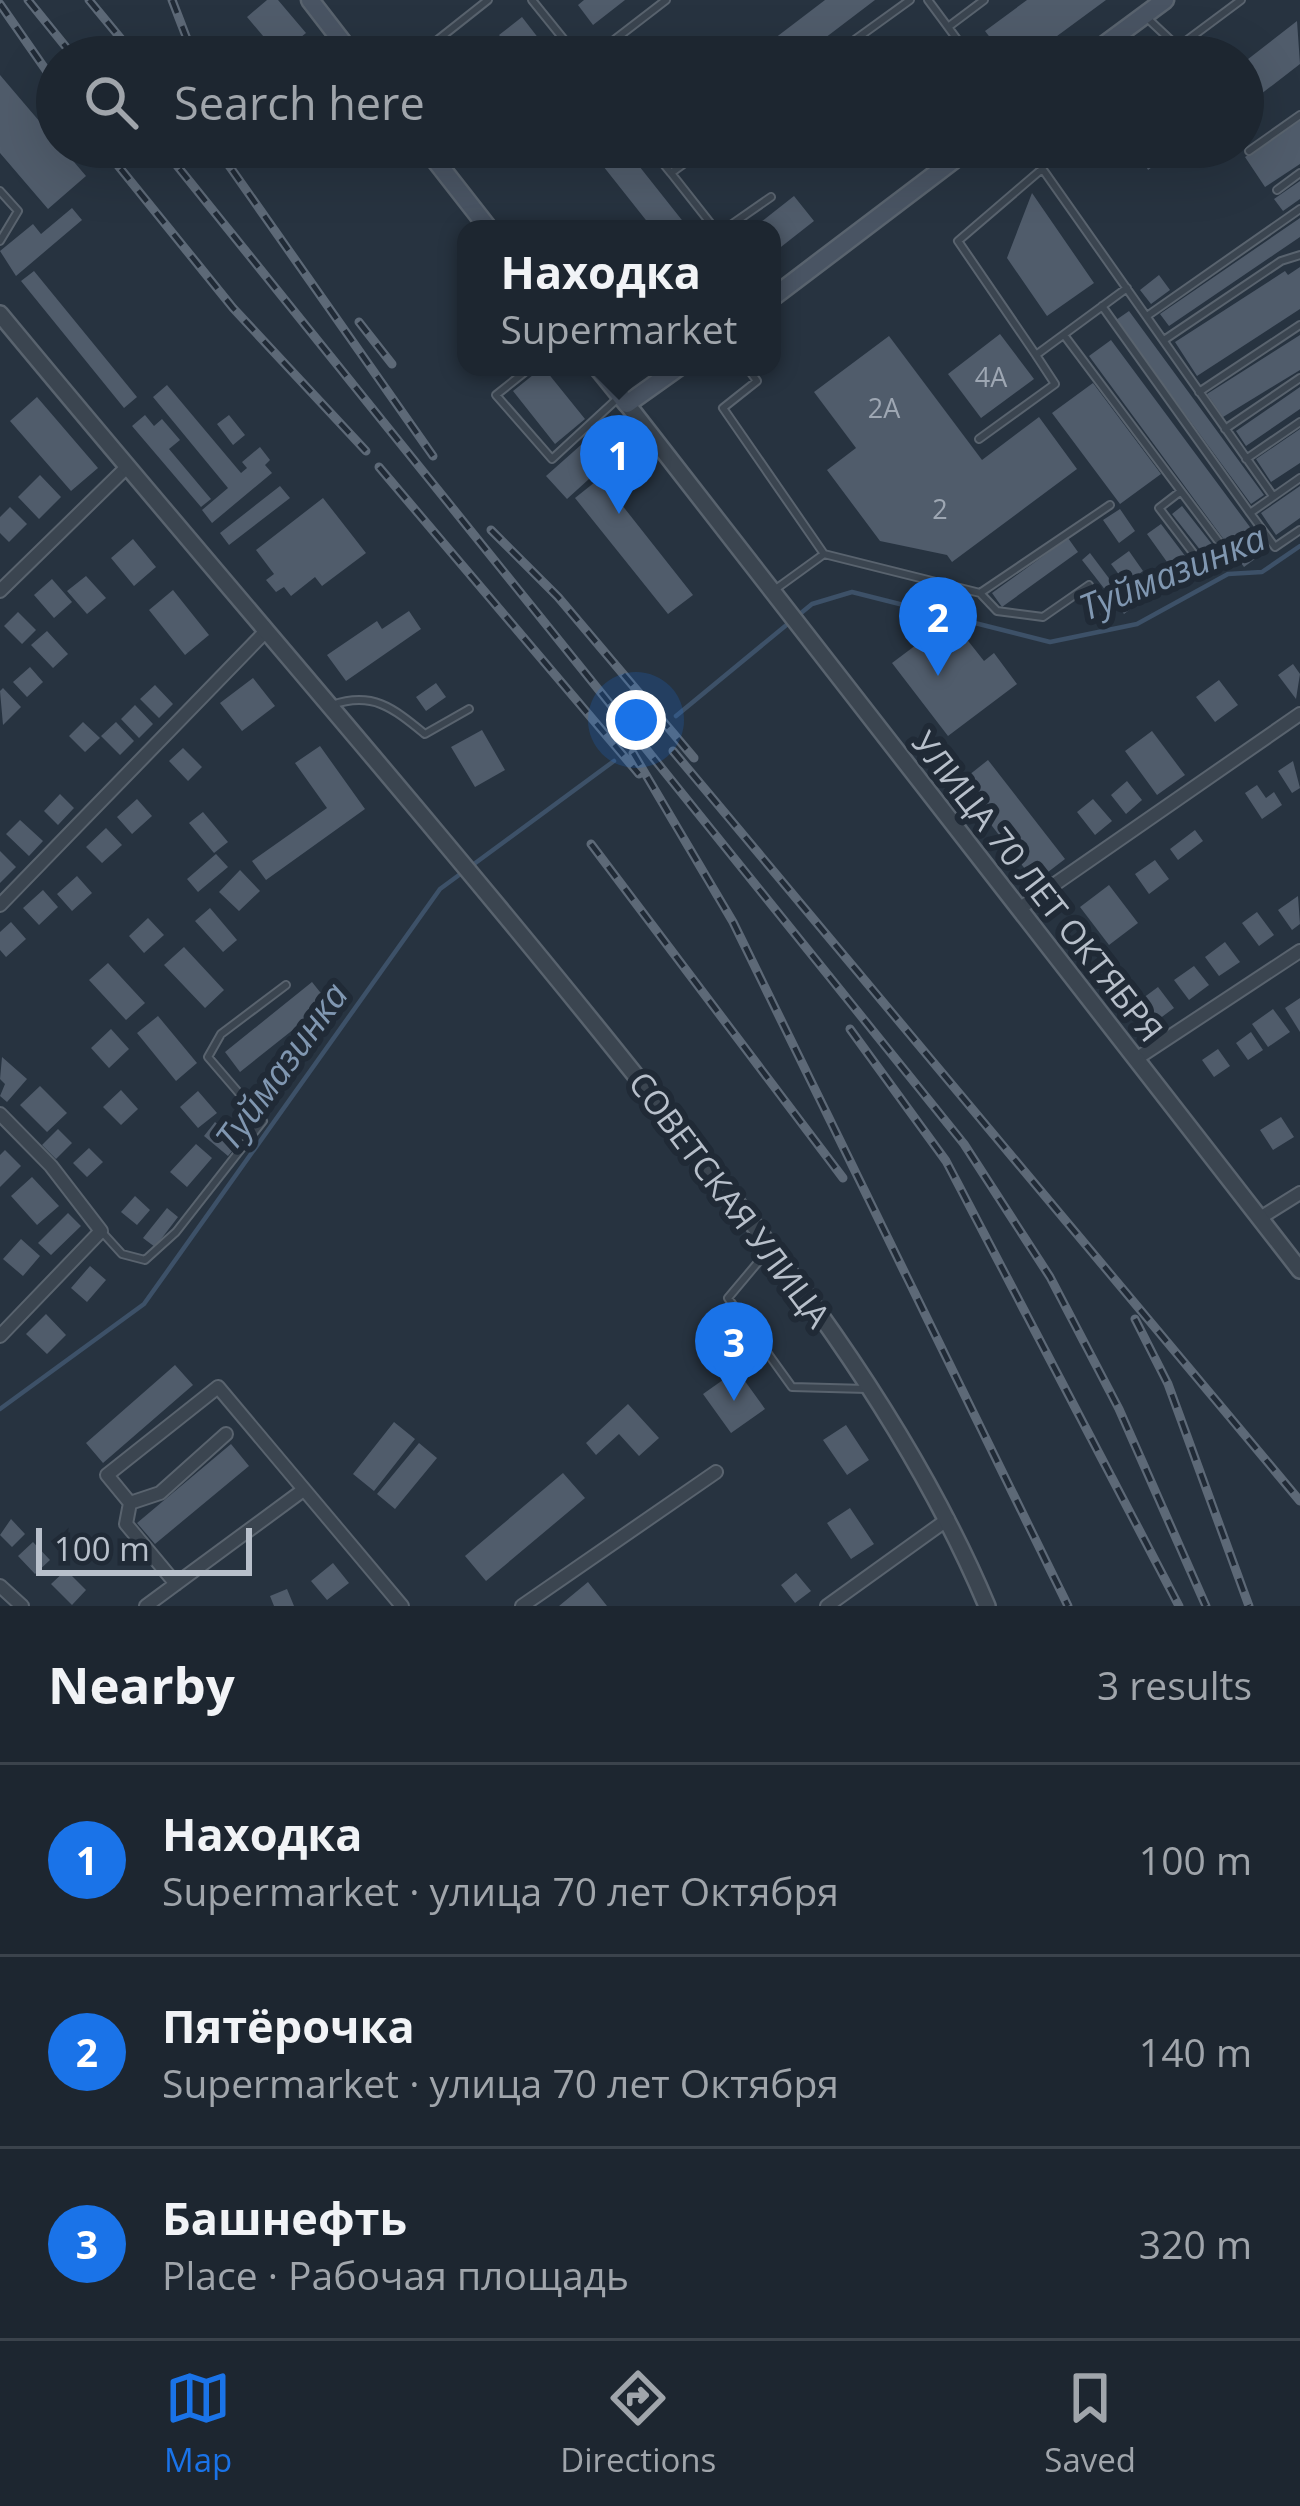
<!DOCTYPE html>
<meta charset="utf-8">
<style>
body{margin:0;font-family:"Open Sans",sans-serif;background:#2a323c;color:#f1f3f6}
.scale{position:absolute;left:36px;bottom:30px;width:216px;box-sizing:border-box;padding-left:12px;border:6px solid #b8c0cb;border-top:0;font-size:33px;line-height:42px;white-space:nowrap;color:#b8c0cb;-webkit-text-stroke:9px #202a36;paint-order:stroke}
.you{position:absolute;left:636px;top:720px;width:42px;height:42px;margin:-30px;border:9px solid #fff;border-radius:50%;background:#1a73e8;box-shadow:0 0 0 18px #1a73e833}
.badge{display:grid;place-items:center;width:78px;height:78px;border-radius:50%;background:#1a73e8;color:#fff;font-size:39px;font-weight:700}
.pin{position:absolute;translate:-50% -99px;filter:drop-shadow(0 3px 6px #0008)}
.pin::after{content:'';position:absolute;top:63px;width:42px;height:36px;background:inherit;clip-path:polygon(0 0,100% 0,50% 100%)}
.popup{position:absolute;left:457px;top:220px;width:324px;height:156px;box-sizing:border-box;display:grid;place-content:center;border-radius:24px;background:#1d2630;filter:drop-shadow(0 3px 9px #0005);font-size:39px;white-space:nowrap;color:#a0a5ab}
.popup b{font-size:45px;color:#f1f3f6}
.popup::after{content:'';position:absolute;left:50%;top:100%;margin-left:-24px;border:24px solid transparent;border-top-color:#1d2630}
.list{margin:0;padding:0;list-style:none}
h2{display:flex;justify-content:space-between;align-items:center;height:156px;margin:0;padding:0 48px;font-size:51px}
h2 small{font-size:39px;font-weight:400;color:#a0a5ab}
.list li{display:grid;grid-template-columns:78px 1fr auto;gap:36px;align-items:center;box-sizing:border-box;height:192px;padding:0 48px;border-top:3px solid #3b434c}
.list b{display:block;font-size:45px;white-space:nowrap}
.list p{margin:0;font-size:39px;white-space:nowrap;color:#a0a5ab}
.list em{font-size:39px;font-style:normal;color:#a0a5ab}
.icon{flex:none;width:66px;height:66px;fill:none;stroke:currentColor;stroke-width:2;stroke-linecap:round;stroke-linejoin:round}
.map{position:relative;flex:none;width:1300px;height:1606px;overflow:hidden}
.search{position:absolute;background:#1d2630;box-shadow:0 12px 48px #0002;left:36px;right:36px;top:36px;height:132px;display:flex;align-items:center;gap:30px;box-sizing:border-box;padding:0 42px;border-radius:66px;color:#a0a5ab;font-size:45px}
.sheet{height:732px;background:#1d2630}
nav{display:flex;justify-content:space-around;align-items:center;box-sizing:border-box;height:168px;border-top:3px solid #3b434c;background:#1d2630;font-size:33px;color:#a0a5ab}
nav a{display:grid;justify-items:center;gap:6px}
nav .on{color:#1a73e8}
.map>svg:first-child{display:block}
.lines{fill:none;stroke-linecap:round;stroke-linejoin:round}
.stream{stroke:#3d5168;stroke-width:4.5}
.building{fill:#505c6b}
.service-casing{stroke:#59636e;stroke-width:10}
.minor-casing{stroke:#59636e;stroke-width:16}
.tertiary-casing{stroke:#59636e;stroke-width:20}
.secondary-casing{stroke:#59636e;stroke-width:21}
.service{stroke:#3b4550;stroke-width:6}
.minor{stroke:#3b4550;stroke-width:12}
.tertiary{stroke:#3b4550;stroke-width:15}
.secondary{stroke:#495463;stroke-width:16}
.rail-casing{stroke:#5d6977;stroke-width:9}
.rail{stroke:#202a36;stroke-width:4.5;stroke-dasharray:14;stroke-linecap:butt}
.labels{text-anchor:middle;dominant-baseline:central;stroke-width:12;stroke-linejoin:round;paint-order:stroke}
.number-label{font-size:27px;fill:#9ea7b3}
.street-label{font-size:33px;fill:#b8c0cb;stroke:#202a36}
.water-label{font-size:36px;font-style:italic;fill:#8097b1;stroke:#202a36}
</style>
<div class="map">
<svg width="1300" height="1606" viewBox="0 0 1300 1606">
<rect width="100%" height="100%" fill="#273340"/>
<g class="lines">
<path class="stream" d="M676,716L812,604L852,592L1050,642L1137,624L1228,574L1262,572L1300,546
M0,1409L144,1304L440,889L614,761"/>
</g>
<path class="building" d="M267,0H278L306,33L279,55L247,17Z
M584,0H625L593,25L578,5Z
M825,0H875L800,57H750Z
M1027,0H1106L1034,53L1037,57H1005L985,31Z
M522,17L553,57H517L499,35Z
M1297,21L1300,64L1243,108V63Z
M0,75L86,176L48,209L0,153Z
M1300,120V164L1265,187L1245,157Z
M588,147H624L689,229H653Z
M1136,147H1180L1148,170Z
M1300,181V199L1283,211L1274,199Z
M1032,193L1094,283L1047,316L1007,258Z
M794,196L814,221L772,254V229H752Z
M72,208L82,220L16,276L0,251L33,224L41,234Z
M1300,218V237L1169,326L1160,314Z
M1300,267V309L1197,376L1175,342L1285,271L1288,275Z
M34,271L137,397L124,408L21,281Z
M1159,275L1170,290L1151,304L1140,290Z
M1129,311L1264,495L1251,504L1116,320Z
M1000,334L1034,379L981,418L948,374Z
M1300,335V370L1223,417L1207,394Z
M889,336L982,460L1039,417L1077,469L952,562L947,555L880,541L827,470L856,448L814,392Z
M1111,340L1267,550L1244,567L1089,356Z
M543,367L585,419L555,444L513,391Z
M1093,383L1161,474L1120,504L1052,413Z
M167,385L241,473L247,468L242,462L260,447L270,460L265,465L272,473L212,523L202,510L228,488L153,397Z
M1300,387V409L1246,446L1236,431Z
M37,397L98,468L71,491L10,421Z
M145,415L154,426L162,419L180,440L169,449L211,499L201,507L132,426Z
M229,415L245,435L233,445L217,424Z
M1300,429V463L1271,482L1256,459Z
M591,436L611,459L567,499L546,476Z
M620,462L638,485L618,500L693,595L668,614L575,498Z
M40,475L61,497L39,519L18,497Z
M280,486L290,498L229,545L220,533Z
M1300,486V518L1276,535L1261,513Z
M323,498L366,553L322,586L315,577L291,596L284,587L276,592L266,580L274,574L256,550Z
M1182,506L1226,562L1216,570L1172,514Z
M10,507L27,524L9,542L0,533V517Z
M1120,509L1135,531L1119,543L1103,520Z
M1161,524L1192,565L1177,576L1147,534Z
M1068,538L1078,552L1002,607L992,593Z
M133,539L156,567L134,586L111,558Z
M1129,551L1143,571L1126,584L1111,564Z
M1090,553L1123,597L1158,570L1167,581L1124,614L1082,560Z
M86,576L106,598L87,614L67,591Z
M52,579L72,602L54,618L34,595Z
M173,590L209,635L185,655L149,610Z
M409,611L421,629L346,681L327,655L377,621L382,629Z
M18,612L36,630L22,644L4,626Z
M47,631L68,654L53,668L31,645Z
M965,637L984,661L994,653L1017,684L948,736L892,663L924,639Z
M1293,664L1300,674L1296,699L1278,675Z
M30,667L43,682L27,697L13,682Z
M253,678L275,706L242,731L220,703Z
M1219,680L1238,705L1215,722L1196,697Z
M436,683L446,697L426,711L416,697Z
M155,685L173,704L159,718L140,699Z
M3,688L21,707L3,725L0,691Z
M135,705L153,724L139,738L121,719Z
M83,722L100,738L85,752L69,736Z
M116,722L134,741L120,755L101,736Z
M482,730L505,770L475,787L451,747Z
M1152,731L1185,775L1157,795L1125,751Z
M320,746L365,809L266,880L252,861L327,808L295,763Z
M183,748L202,767L188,781L169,761Z
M988,760L1065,859L1035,882L959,783Z
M1293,761L1300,788L1292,793L1278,771Z
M1127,781L1142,800L1126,814L1111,795Z
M1257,785L1266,798L1274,792L1282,805L1262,819L1245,793Z
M60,794L74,808L58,825L44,811Z
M137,799L152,816L132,834L117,817Z
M1093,799L1112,821L1095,835L1077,812Z
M203,812L228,842L214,853L189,823Z
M20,820L43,841L29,856L6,834Z
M106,828L122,845L102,863L86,847Z
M1195,830L1203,841L1178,860L1170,849Z
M0,851L16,867L0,883Z
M216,854L228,867L198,892L187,879Z
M1155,860L1169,879L1149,894L1135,874Z
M240,870L260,891L239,911L219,892Z
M77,876L92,893L72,911L57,894Z
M1109,885L1138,923L1109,945L1080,907Z
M43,890L58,907L39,925L23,908Z
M1298,896L1300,924L1292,930L1278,910Z
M210,908L237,940L223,952L195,921Z
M1257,912L1274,935L1259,946L1242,923Z
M148,918L164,935L144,953L129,936Z
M11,922L26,939L6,957L0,950V932Z
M1225,942L1240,962L1219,976L1205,957Z
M184,947L224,990L205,1008L164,965Z
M108,963L145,1003L126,1020L89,980Z
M1194,966L1209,985L1189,1000L1174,980Z
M312,982L328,1002L240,1072L225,1052Z
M1158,987L1174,1008L1155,1022L1139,1001Z
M1300,998V1032L1285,1008Z
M1273,1009L1290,1032L1268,1047L1252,1024Z
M158,1016L197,1063L176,1081L137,1033Z
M111,1029L129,1049L109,1068L91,1048Z
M1251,1032L1263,1050L1248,1060L1236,1043Z
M1218,1049L1230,1066L1214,1077L1202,1060Z
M2,1057L27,1079L7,1102L0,1096L5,1084L0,1079Z
M40,1086L67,1113L47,1132L20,1105Z
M121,1090L138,1109L121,1125L103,1107Z
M198,1091L217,1113L198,1128L180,1107Z
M1281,1117L1294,1137L1273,1150L1260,1130Z
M215,1122L239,1143L228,1156L204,1136Z
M58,1129L72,1143L56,1159L42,1145Z
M196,1144L212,1158L187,1187L170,1172Z
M89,1148L103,1162L87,1177L73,1163Z
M5,1150L21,1166L0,1187V1155Z
M32,1177L59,1206L37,1225L11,1196Z
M135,1196L150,1210L137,1225L121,1212Z
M167,1208L178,1217L155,1247L143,1238Z
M68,1213L81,1226L51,1255L38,1243Z
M21,1239L40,1256L23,1276L3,1259Z
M90,1266L106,1280L87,1302L71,1288Z
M46,1314L66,1335L47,1354L26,1334Z
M175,1365L193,1385L103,1463L86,1443Z
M737,1370L765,1409L731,1433L703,1394Z
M628,1404L659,1438L639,1456L619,1434L596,1455L586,1443Z
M394,1422L415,1439L374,1491L353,1474Z
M846,1425L869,1460L847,1475L823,1440Z
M419,1443L437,1458L395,1509L377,1494Z
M231,1444L249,1466L155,1544L137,1523Z
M563,1473L585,1498L486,1581L465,1556Z
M850,1508L874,1544L851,1559L827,1523Z
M11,1519L25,1534L12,1547L0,1535Z
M33,1542L50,1560L35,1574L18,1556Z
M333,1563L349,1583L327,1600L311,1581Z
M66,1570L86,1590L72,1605L51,1584Z
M796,1573L811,1591L795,1603L781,1585Z
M588,1582L607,1606H559Z
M287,1589L294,1606H274L270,1596Z"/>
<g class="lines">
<g class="service-casing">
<path id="service" d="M532,0L578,57
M928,0L948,27
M1146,17L1178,47L1241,0
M416,57L488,0
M592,57L666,0
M831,57L910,0
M970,57L948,27L984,0
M650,147L671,173L707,147
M1027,147L1273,496
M1249,151L1300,115
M1042,169L958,241L1036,355L1127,288
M671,173L715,229
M1277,190L1300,173
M0,191L18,211L0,241
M725,229L771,197
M1102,306L1250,513
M1147,316L1300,209
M1064,335L1234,562
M1164,340L1281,261L1300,255
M531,367L496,395L552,459L617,399
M747,367L757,381L723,408L824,554L773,591
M1199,392L1300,325
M1225,429L1300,378
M979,439L1055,384L1036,355
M1246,459L1300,422
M1300,478L1250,513L1275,547L1300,530
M1181,491L1159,508L1200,562
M824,554L980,593L1110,505
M980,593L997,611L1043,617L1089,585
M332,705C373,691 393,708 425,734L469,709
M102,1232L122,1254L145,1260L176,1232L263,1121L208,1057L221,1034L286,985
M770,1248L728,1298L792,1387L867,1389"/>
</g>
<g class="minor-casing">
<path id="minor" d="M0,591L127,467
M0,905L266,631
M1019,909L1300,714
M1136,1059L1300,951
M0,1114L51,1166L101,1231L0,1336
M1260,1218L1300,1193
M130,1503L160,1493L226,1434
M176,1584L126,1524L130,1503L107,1475L218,1387L402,1606
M0,1586L22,1606
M146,1606L302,1491
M522,1606L716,1472
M827,1606L948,1519"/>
</g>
<g class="tertiary-casing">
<path id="tertiary" d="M0,314C204,561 415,801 616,1051C755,1225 900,1399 987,1606
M627,404L1300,1270"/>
</g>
<g class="secondary-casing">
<path id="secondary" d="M310,0L354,57
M1088,57L1165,0
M425,147L489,229
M772,298L971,147
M597,367L627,404L679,367"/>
</g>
<use href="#service" class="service"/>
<use href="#minor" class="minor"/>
<use href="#tertiary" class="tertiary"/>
<use href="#secondary" class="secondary"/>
<g class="rail-casing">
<path id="rail" d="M28,0L74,57
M89,0L136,57
M172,0L194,57
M0,4L57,86
M103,147L233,308L366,451
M162,147L964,1144L1050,1277L1119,1409L1206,1606
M216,147L433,456
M359,322L392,364
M379,467L639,774
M491,530L558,597L694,758
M673,751L1300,1501
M633,753L733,922L1068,1606
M591,844L843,1178
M850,1029L946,1161L1179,1606
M1135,1319L1168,1384L1249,1606"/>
</g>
<use href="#rail" class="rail"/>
</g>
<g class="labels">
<g class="number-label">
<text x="991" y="376">4А</text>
<text x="884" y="407">2А</text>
<text x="940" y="508">2</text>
</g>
<g class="street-label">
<text transform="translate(1038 886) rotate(52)">УЛИЦА 70 ЛЕТ ОКТЯБРЯ</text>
<text transform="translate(730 1199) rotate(53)">СОВЕТСКАЯ УЛИЦА</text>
</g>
<g class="water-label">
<text transform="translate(1172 572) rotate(-22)">Туймазинка</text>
<text transform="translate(281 1066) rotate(-54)">Туймазинка</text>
</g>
</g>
</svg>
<div class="scale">100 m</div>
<div class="you"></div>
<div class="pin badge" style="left:619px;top:514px">1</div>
<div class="popup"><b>Находка</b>Supermarket</div>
<div class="pin badge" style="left:938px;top:676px">2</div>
<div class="pin badge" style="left:734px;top:1401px">3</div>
<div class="search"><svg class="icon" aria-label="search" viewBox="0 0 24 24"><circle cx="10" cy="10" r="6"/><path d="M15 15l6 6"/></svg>Search here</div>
</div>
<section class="sheet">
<h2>Nearby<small>3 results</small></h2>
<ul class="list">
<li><span class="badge">1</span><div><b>Находка</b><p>Supermarket · улица 70 лет Октября</p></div><em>100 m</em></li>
<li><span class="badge">2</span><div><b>Пятёрочка</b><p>Supermarket · улица 70 лет Октября</p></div><em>140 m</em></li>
<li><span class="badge">3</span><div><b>Башнефть</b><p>Place · Рабочая площадь</p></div><em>320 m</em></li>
</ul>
</section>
<nav>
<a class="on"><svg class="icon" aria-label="map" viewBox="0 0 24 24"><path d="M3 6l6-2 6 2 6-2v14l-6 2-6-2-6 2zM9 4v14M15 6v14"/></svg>Map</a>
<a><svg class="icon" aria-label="directions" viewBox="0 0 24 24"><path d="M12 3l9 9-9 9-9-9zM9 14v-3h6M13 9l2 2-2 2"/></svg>Directions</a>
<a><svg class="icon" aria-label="saved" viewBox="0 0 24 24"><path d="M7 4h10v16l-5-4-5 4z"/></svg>Saved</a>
</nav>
